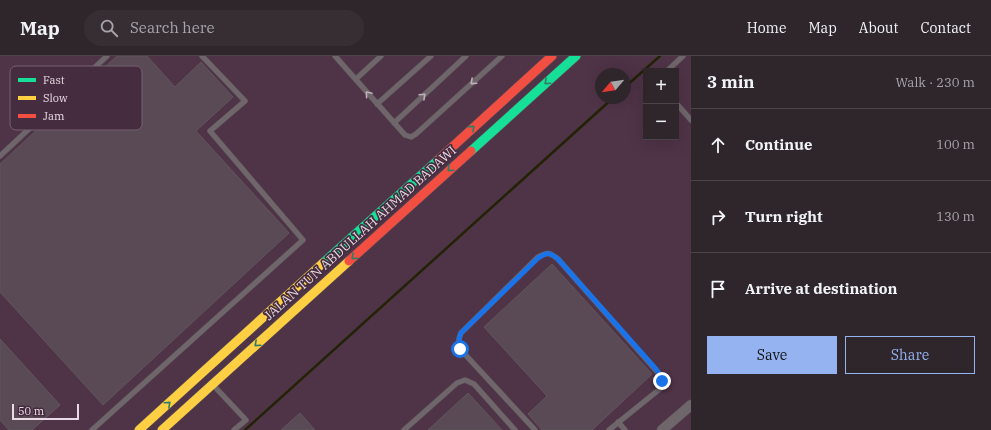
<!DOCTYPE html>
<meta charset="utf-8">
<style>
body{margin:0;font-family:"IBM Plex Serif",serif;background:#372e34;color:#f1f3f6}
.controls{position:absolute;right:12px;top:12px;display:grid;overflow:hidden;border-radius:0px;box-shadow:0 4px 16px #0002}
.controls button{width:36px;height:36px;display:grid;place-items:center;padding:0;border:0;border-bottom:1px solid #4a4348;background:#2f262c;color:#f1f3f6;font:20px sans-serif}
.compass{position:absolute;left:595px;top:12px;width:36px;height:36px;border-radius:50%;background:#2f262c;box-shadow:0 4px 16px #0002;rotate:241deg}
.scale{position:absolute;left:12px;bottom:10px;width:67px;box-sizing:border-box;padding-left:4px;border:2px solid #eadae5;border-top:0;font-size:11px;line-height:14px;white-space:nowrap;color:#eadae5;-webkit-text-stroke:3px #452c3e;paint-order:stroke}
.stop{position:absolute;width:12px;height:12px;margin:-9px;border:3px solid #1a73e8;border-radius:50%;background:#fff}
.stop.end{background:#1a73e8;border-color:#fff;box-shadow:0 1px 4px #0008}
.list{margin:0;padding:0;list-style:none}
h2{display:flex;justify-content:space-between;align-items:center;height:52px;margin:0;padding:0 16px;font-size:17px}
h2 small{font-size:13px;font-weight:400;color:#a7a5a9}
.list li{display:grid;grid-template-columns:26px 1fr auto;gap:12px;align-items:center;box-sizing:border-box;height:72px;padding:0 16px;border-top:1px solid #4a4348}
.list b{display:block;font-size:15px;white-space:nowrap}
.list em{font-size:13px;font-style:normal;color:#a7a5a9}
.actions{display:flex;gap:8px;padding:12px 16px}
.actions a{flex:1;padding:9px 0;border:1px solid #95b2f1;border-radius:0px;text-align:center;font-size:14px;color:#95b2f1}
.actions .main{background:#95b2f1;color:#111}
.icon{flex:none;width:22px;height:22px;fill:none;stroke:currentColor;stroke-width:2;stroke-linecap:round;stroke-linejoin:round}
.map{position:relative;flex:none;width:691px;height:374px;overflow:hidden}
header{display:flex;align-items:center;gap:24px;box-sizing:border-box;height:56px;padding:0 20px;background:#2f262c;border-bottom:1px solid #4a4348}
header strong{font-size:19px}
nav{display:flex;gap:22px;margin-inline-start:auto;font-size:14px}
.search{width:280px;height:36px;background:#372e34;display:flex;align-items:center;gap:10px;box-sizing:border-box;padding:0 14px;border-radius:22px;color:#a7a5a9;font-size:15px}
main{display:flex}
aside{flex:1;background:#2f262c}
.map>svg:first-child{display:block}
.built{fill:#4f3347;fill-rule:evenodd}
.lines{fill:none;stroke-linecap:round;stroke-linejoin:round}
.stream{stroke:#222305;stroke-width:2.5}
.building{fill:#594a55;stroke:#61565d}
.lane-casing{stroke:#5a4e55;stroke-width:6}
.street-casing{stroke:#5a4e55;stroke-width:11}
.fast-casing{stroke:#5a4e55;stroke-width:10}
.slow-casing{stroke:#5a4e55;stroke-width:10}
.jam-casing{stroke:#5a4e55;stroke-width:10}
.lane{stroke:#6f666c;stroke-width:5}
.street{stroke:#6f666c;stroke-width:10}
.fast{stroke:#16e098;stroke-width:9}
.slow{stroke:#ffcf43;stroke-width:9}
.jam{stroke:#f24e42;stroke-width:9}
.oneway{stroke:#bfb1bb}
.oneway2{stroke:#307d66}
.route{stroke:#1a73e8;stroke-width:5}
.labels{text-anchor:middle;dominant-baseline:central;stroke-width:3.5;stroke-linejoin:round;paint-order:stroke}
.street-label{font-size:13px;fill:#eadae5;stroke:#452c3e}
.key{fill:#452c3e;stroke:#776070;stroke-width:1}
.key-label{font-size:11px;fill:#eadae5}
</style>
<header>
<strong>Map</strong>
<div class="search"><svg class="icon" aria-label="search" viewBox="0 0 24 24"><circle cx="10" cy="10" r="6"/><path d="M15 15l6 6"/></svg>Search here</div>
<nav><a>Home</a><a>Map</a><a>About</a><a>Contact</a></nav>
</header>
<main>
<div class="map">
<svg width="691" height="374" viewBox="0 0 691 374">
<rect width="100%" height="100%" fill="#3f323b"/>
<path class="built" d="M0,0H691V374H0ZM646,15H676V81H646ZM601,18H625V42H601Z"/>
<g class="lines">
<path class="stream" d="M625,31L660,0
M245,374L613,42"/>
</g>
<path class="building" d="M117,0H147L175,31L201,6L233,41L196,75L289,177L103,349L0,236V108Z
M552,208L652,318L592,374H542L528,358L547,340L484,271Z
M0,283L60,349L32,374H9L0,364Z
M468,337L502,374H428Z
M300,357L315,374H281Z"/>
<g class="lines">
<g class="lane-casing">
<path id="lane" d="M335,0L405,79L411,81L416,78L502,0
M667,15L683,0
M356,23L381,0
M676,47L691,64
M377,48L431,0
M394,67L466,0
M0,100L107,0
M213,329L246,364L234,374
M618,366L625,374
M92,374L303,184L210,75L245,45L202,0
M404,374L457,327L465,324L474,328L515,374
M535,374L460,293C458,287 458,283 461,277L538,201C548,196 549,196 558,203L661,320L662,325L661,332L609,374"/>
</g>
<g class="street-casing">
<path id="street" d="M662,374L691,349"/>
</g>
<g class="fast-casing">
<path id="fast" d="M471,95L576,0
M323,207L438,104"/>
</g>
<g class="slow-casing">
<path id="slow" d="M139,374L323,207
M162,374L349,205"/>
</g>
<g class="jam-casing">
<path id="jam" d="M438,104L552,0
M349,205L471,95"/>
</g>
<use href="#lane" class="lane"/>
<use href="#street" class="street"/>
<use href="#fast" class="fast"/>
<use href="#slow" class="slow"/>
<use href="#jam" class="jam"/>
</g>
<defs><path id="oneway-chevron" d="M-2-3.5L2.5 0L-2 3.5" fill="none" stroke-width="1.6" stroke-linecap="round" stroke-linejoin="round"/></defs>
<g class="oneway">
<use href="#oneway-chevron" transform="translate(473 26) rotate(138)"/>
<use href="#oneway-chevron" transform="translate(368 38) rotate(-130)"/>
<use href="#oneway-chevron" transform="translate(423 40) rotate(-43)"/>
</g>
<g class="oneway2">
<use href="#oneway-chevron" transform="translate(547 26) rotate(138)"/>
<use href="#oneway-chevron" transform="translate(472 72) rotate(-42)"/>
<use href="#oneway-chevron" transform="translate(450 113) rotate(138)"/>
<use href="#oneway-chevron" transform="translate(354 201) rotate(138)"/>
<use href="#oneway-chevron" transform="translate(257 288) rotate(138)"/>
<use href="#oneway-chevron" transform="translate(168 348) rotate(-42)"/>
</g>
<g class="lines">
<path class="route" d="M460,293C458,287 458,283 461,277L538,202C548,196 549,196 558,203L655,312L661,320L662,325"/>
</g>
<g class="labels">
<g class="street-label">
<text transform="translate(360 177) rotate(-42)">JALAN TUN ABDULLAH AHMAD BADAWI</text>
</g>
</g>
<rect x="10" y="10" width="132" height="64" rx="6" class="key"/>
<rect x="18" y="22" width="18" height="4" fill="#16e098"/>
<rect x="18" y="40" width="18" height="4" fill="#ffcf43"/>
<rect x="18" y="58" width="18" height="4" fill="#f24e42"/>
<g class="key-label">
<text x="43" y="28">Fast</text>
<text x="43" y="46">Slow</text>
<text x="43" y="64">Jam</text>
</g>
</svg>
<div class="controls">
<button>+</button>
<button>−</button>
</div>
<svg class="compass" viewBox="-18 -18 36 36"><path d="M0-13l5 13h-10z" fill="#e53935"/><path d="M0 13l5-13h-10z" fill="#a7a5a9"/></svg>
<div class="scale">50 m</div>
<div class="stop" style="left:460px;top:293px"></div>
<div class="stop end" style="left:662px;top:325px"></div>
</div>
<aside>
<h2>3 min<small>Walk · 230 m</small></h2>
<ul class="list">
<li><svg class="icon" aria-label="ahead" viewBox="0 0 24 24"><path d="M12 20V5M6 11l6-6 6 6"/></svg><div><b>Continue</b></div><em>100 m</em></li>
<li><svg class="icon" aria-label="right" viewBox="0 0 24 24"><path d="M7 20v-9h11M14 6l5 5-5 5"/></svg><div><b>Turn right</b></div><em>130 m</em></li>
<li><svg class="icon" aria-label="arrive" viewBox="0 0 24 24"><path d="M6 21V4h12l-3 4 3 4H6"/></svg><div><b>Arrive at destination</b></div></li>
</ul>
<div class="actions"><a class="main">Save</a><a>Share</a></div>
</aside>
</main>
